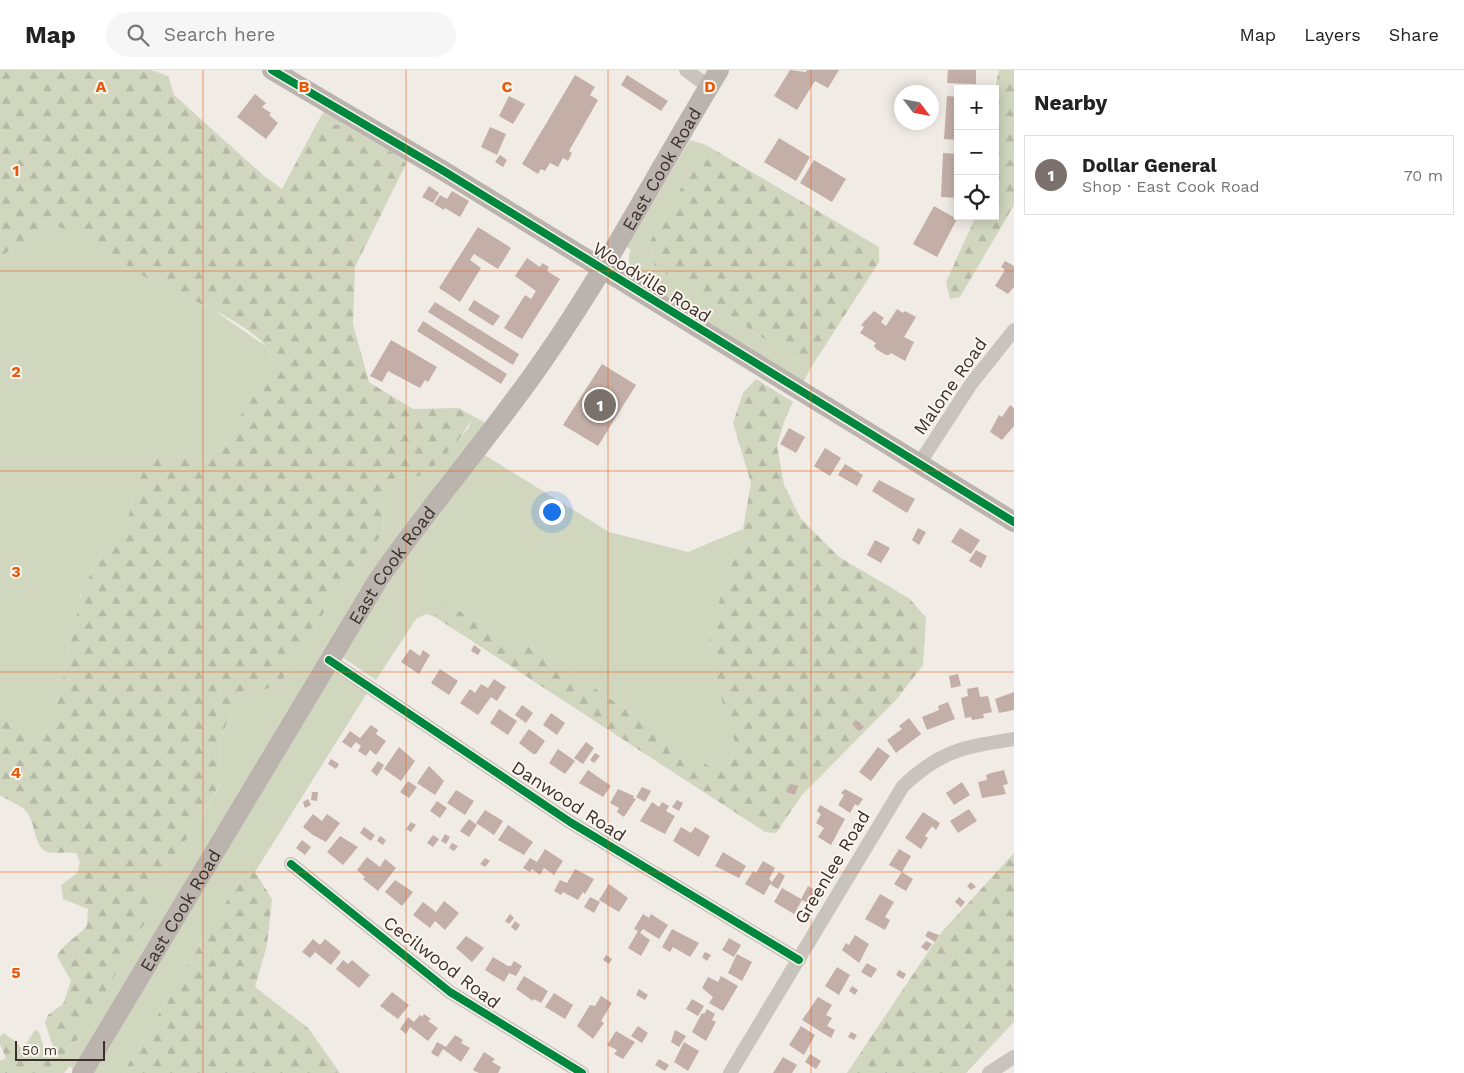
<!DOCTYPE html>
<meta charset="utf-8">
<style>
body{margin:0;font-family:"Work Sans",sans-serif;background:#f6f6f6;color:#222}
.controls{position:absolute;right:15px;top:15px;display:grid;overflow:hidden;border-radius:0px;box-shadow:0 2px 12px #0003}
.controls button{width:45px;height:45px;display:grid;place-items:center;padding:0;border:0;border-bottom:1px solid #e0e0e0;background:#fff;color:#222;font:25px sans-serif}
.compass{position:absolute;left:894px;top:15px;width:45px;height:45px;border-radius:50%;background:#fff;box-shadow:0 2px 12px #0003;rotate:122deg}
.scale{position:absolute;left:15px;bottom:12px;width:90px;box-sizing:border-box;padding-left:5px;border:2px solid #3b302b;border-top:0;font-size:14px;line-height:18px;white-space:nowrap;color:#3b302b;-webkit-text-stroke:4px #fbf5ee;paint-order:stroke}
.you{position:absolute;left:551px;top:441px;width:18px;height:18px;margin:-12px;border:4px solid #fff;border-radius:50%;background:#1a73e8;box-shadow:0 0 0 8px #1a73e833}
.badge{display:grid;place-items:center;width:32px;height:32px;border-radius:50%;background:#7a716c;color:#fff;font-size:16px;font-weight:700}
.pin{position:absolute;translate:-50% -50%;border:2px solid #fff;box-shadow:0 1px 5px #0006}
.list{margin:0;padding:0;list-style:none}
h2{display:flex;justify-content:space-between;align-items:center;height:65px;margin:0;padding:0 20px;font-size:21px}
h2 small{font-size:16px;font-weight:400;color:#767676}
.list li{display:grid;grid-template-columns:32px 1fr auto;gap:15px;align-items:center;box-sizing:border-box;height:80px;margin:0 10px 10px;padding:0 10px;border:1px solid #e0e0e0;border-radius:0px}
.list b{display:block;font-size:19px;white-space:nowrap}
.list p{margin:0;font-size:16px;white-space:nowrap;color:#767676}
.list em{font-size:16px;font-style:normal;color:#767676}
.icon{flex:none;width:28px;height:28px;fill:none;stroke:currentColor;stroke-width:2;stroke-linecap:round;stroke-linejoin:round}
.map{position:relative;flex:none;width:1014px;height:1003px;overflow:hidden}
header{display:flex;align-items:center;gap:30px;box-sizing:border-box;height:70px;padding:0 25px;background:#fff;border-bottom:1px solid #e0e0e0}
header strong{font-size:24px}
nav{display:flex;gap:28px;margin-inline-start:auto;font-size:18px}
.search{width:350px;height:45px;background:#f6f6f6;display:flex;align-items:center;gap:12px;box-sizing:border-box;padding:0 18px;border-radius:28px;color:#767676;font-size:19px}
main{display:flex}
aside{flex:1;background:#fff}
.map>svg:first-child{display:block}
.green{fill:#d1d6bf}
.forest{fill:url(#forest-firs)}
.building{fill:#c3afa7}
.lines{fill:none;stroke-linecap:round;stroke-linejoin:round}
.street{stroke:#c9c3be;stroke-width:14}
.secondary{stroke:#bab3ae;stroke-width:20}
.cycleway-casing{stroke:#fbf5ee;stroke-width:11}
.cycleway{stroke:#00873e;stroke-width:8}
.grid{fill:none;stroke:#e8590c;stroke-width:1;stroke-opacity:0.55}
.labels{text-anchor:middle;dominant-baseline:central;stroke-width:4;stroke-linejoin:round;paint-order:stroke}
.street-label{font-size:18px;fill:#3b302b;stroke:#fbf5ee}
.grid-label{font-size:16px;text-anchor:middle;font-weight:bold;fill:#e8590c;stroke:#fbf5ee;stroke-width:4;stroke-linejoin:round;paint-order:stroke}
</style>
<header>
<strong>Map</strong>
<div class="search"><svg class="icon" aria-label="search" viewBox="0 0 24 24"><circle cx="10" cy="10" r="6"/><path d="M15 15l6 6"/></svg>Search here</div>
<nav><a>Map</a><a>Layers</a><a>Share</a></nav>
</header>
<main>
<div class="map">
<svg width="1014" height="1003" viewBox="0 0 1014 1003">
<defs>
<pattern id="forest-firs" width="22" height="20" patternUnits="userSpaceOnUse" patternTransform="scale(1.25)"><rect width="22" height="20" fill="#d1d6bf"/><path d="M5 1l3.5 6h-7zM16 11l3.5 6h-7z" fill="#b4b8a4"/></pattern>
</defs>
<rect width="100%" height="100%" fill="#f0ebe5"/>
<path class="green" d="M325,40L408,89L406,94L393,83L341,53L336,55L324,52L317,53Z
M690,70L706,75L649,173L655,196L810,299L803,313L637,211L639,207C630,200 626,190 631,180L627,177Z
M58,157L85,167L152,211L215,241L267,277L274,293L258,306L247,325L239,356L229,371L210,387L195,389L163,384L147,392L136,417L128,448L96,492L81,524L58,632L49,657L35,668L0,648V187L24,171Z
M473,346L486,353L74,1001L70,996L64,1003H60L69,977L80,967L148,847L154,813L186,770L222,712L219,676L230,643L240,622L266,619L282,612L295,580L311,565L337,519L384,462L382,425L396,408L418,407L468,359Z
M483,384L609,462L688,482L743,459L709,563L716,612L735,673L729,695L712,698L537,579L511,571L446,533L435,535V547L426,544L416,549L376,610L339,585L370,536Z
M331,600L367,623L255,802L238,812L123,1003H91Z"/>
<path class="forest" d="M0,0H151L168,6L174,25L264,106L282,119L317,53L324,52L336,55L341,53L393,83L406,94L355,197L353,254L369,312L413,339L458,338L473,346C467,362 433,404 416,407C410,408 403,407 396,408L382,425L384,462L337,519L311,565L295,580L282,612L266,619L240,622L230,643L219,676L222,711L186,770L154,813L148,847L80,967L69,977L60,1003H0V991L6,988L0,974V967L3,963L15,971L21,978L24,977L35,960L39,962L44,978L51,983L54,979L45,953L48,945L63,934L71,911L57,886C64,873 77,867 87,856L88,839L63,829L61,815L77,803L80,792L76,783C66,781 52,785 45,781C33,774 36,749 24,739C18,734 7,730 0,725V648L35,668L49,657L58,632L81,524L96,492L128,448L136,417L147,392L163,384L195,389L210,387L229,371L239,356L246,325L258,306L274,293C272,288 270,280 266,276C239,246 185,229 150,210C118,191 93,169 58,157L24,171L0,187Z
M999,0H1014V135L960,227L950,229L946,212L976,146H995V19Z
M706,75L879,177V192L810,299L655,196L649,173Z
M756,309L793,332L785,349L777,376L784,415L801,449L839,487L910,529L926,548L923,595L896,630L802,725L776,763L765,762L435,547V535L446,533L511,571L537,579L712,698L729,695L735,673L716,612L709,563L743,459L751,413L733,353L743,323Z
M1014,783V952L966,1003H847L940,864Z
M255,802L272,829L267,875L255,917L308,958L340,1003H123L238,812Z"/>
<path class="building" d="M790,0L806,2L807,0H839L828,18L815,11L797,40L774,26Z
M948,0H976V14L947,13Z
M575,5L595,17L590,25L598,30L569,81L572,83L568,91L563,88L558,97L550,93L545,101L541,99L538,104L522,94Z
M627,5L668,31L661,41L621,15Z
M255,24L266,33L262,37L271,43L269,45L278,53L266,69L237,47Z
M509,26L525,34L513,54L499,46Z
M947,26L958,27V70L944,69Z
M490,57L506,64L497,85L481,77Z
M779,68L810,87L796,111L764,92Z
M943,83L958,84V128L941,127Z
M500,85L507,90L503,97L495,92Z
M814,90L846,109L832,132L800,113Z
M429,116L439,123L433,133L422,127Z
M452,121L469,131L460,147L445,138L444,140L434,134L440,125L447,129Z
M934,136L957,149L937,187L913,174Z
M478,157L511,178L498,199L474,184L470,190L481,198L460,232L439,218Z
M527,188L540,197L542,193L549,197L547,201L560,209L522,269L504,258L525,225L531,229L536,221L515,206Z
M1005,191L1014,196V217L1008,224L995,216L1005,200L1001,197Z
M474,230L500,246L493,256L468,240Z
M435,232L519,284L513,295L428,242Z
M897,239L903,243L905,241L916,247L904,267L914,272L905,291L891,283L889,285H886L876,279L874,276L876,273L860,263L864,257L861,255L874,241L884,248L881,252L886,256Z
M423,251L507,304L501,314L417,261Z
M391,270L437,297L428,312L425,310L420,318L388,301L382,312L370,306Z
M602,294L636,315L598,376L563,355Z
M1010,335L1014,338V356L1002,370L990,362L999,345L1002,347Z
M789,358L805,367L796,383L780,374Z
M825,378L841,388L830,406L814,396Z
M845,394L863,405L857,416L838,405Z
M879,410L915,429L907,443L872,421Z
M918,458L926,462L919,475L912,470Z
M960,458L980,470L971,484L951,472Z
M875,470L890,478L881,493L867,485Z
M976,480L987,486L981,498L969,491Z
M474,575L481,580L478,585L471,581Z
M410,579L420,586L423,580L430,585L419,604L401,592Z
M440,599L458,611L449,625L431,613Z
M958,604L961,616L951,618L949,606Z
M494,609L506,617L497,631L491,627L478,645L460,633L470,619L475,623L481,614L488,618Z
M978,617L980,627L988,626L992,642L983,644L984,648L972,650L971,647L965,648L961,628L968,626L967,619Z
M1014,622V640L999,643L995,629Z
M948,632L955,649L927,660L922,647L939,640L938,636Z
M522,635L533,643L526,653L515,645Z
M499,639L517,651L508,665L490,653Z
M551,643L565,653L557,665L543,655Z
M909,648L921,664L896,683L887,670L902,659L899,656Z
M856,650L864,657L859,661L852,654Z
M371,655L378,660L376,664L386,671L376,685L370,680L366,686L358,681L361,676L356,672L351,678L342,672L350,661L360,668Z
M529,659L545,671L536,684H533L519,673Z
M586,672L594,678L583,694L574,688Z
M399,677L415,691L401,711L384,699Z
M878,677L890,686L871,711L859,702Z
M558,679L575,691L565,704L549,693Z
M595,683L600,686L594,693L590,690Z
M331,689L339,694L336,699L328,694Z
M378,691L384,695L377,706L371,701Z
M429,696L444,711L435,725L417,713Z
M588,700L611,716L603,727L579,713Z
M1004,700L1008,714L1003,715L1006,724L982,728L978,712L987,710L986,705L991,703Z
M408,711L417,717L409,728L400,722Z
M962,712L970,725L954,735L946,723Z
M791,714L798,716L795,725L787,722Z
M642,717L651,721L645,732L636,727Z
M618,719L634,726L633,728L636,729L624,747L617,742L619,738L610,733Z
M845,719L863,729L858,736L855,734L850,743L838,735L844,725L841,723Z
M456,720L474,731L465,745L447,733Z
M312,722H318L317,731L311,730Z
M308,729L311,735L305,738L303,732Z
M677,730L683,733L679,741L672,737Z
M437,731L447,738L440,748L430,741Z
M652,732L659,737L662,732L669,736L666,741L675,746L665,764L640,751Z
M820,735L845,749L831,775L818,767L824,758L816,753L821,744L817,741Z
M969,739L977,751L958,763L950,751Z
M485,740L503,751L494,765L476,753Z
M923,742L940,753L936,760L932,756L925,766L928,768L921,779L905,768Z
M313,744L322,751L327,744L340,753L326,772L313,765L303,757Z
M469,749L477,755L469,767L460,761Z
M411,752L416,755L411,762L406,759Z
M508,755L533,772L524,785L498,770Z
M364,757L375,765L371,771L360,763Z
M681,757L691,763L695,757L710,766L699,787L673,771Z
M445,764L450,767L446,774L441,771Z
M433,765L439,769L433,777L427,773Z
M340,766L358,777L343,795L327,782Z
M380,766L386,770L383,775L377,771Z
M302,770L311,777L305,785L296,778Z
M452,773L458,776L454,781L449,778Z
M545,779L563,791L554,805L544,798L540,805L532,799L530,802L523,798L530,788L537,792Z
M899,779L911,786L902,802L913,809L906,821L894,814L902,802L889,795Z
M723,782L746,796L739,808L715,796Z
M367,787L380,797L385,789L396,798L378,821L363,809L365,807L357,800Z
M485,788L490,791L485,797L480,794Z
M763,791L775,798L769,809L772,812L779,802L785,806L778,819L770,814L764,825L745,814L753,801L756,803Z
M575,799L594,809L585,824L583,822L578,830L563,822L561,825L554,821L560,810L567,813Z
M395,810L413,822L402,836L385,822Z
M971,812L976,817L971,820L967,816Z
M609,814L628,828L619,842L599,830Z
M808,816L819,823L811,835L802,830L794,844L774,832L782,818L801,829Z
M880,824L894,832L885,847L890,850L885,860L865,849Z
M590,827L600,832L594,843L584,837Z
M959,827L965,832L961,837L955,832Z
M444,831L459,843L445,860L435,851L430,858L413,845L423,832L436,842Z
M510,844L514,848L509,854L505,851Z
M643,844L649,848L651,844L668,855L659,869L643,859L640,863L650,870L641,886L628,878L638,861L634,859Z
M515,851L520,855L516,861L511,857Z
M672,859L699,873L690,887L673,877L670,882L662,877Z
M928,861L939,865L935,872L925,866Z
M855,865L869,874L859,893L842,880L846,873L849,875Z
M466,866L484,878L472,892L456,878Z
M729,868L741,875L734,887L722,880Z
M313,869L320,875L325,869L341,882L331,895L315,882L310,888L302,882Z
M926,871L932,874L927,881L921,877Z
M705,882L711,885L707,891L702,887Z
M737,884L752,892L742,911L728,903Z
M606,885L612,889L609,894L603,890Z
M493,887L508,896H511L514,891L522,896L516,906L509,903L504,912L485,900Z
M343,890L348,894L352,890L370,905L359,918L336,899Z
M867,893L877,899L871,908L861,902Z
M837,897L850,905L839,925L825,916Z
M899,900L906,904L903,909L896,905Z
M524,906L548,921L541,933L534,929L533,931L516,919Z
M721,906L738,916L723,941L709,933L713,927L702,918L708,907L718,912Z
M852,916L858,920L855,925L849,921Z
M639,919L648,925L645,930L636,925Z
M392,922L409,935L398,949L380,936Z
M554,923L573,935L565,949L545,937Z
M601,926L612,933L601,951L604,953L593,969L577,956L590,935L595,936Z
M818,927L832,935L826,945L832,948L827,956L835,960L831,968L802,950Z
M692,929L704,936L698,946L686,939Z
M707,939L715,944L712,950L716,952L706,971L692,962L702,943L704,944Z
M424,944L431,949L428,951L438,958L428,971L410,957L406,964L400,959L408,947L414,952L420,945L422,947Z
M638,956L648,963L642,973L631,966Z
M801,956L815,965L804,985L789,975Z
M675,960L686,966L679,977L671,972Z
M616,961L635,972L623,989L614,984L617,980L607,975Z
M851,962L857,965L854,970L848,967Z
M455,965L463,970L461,973L470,978L461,992L443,979L438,987L431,983L437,972L446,977Z
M684,972L699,981L688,1001L674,992Z
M484,982L495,989L492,992L501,997L498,1003H479L473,1000Z
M810,984L821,991L816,999L805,992Z
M783,987L797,995L792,1003H773Z
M659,989L669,995L665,1001L655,995Z"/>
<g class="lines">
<path class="street" d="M686,0L709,17
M919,394L971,314L1014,260
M329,590L570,752L799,890
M291,794L450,922L582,1003
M730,1003L903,716C941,680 965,677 1014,669
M989,1003L1014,987"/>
<g class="secondary">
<path d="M272,0L442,100L1014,452"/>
<path id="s1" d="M82,1003L378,510C430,435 490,367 542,292C607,199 660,97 719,0"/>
</g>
<g class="cycleway-casing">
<path id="cycleway" d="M272,0L442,100L1014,452
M329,590L570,752L799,890
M291,794L450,922L582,1003"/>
</g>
<use href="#cycleway" class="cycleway"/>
</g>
<path class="grid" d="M203,0V1003M406,0V1003M608,0V1003M811,0V1003M0,201H1014M0,401H1014M0,602H1014M0,802H1014"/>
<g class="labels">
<g class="street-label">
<text stroke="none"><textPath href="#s1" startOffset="1075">East Cook Road</textPath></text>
<text transform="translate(652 212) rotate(32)">Woodville Road</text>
<text transform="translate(950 316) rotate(-55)">Malone Road</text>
<text stroke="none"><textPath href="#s1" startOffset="595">East Cook Road</textPath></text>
<text transform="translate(569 731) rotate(33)">Danwood Road</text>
<text transform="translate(832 797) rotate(-59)">Greenlee Road</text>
<text stroke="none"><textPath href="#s1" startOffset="190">East Cook Road</textPath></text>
<text transform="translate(442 892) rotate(37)">Cecilwood Road</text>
</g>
</g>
<g class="grid-label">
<text x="101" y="22">A</text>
<text x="304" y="22">B</text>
<text x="507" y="22">C</text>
<text x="710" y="22">D</text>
<text x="16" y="106">1</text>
<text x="16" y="307">2</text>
<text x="16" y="507">3</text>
<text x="16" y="708">4</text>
<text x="16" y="908">5</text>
</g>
</svg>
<div class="controls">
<button>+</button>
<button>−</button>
<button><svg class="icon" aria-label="locate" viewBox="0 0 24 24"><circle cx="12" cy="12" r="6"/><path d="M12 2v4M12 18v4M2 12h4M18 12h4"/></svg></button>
</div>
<svg class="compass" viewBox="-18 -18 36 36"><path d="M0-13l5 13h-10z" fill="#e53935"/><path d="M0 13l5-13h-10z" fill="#767676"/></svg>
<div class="scale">50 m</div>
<div class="you"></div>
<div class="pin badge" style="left:600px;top:335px">1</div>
</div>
<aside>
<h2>Nearby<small></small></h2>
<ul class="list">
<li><span class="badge">1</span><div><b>Dollar General</b><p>Shop · East Cook Road</p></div><em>70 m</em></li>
</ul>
</aside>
</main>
